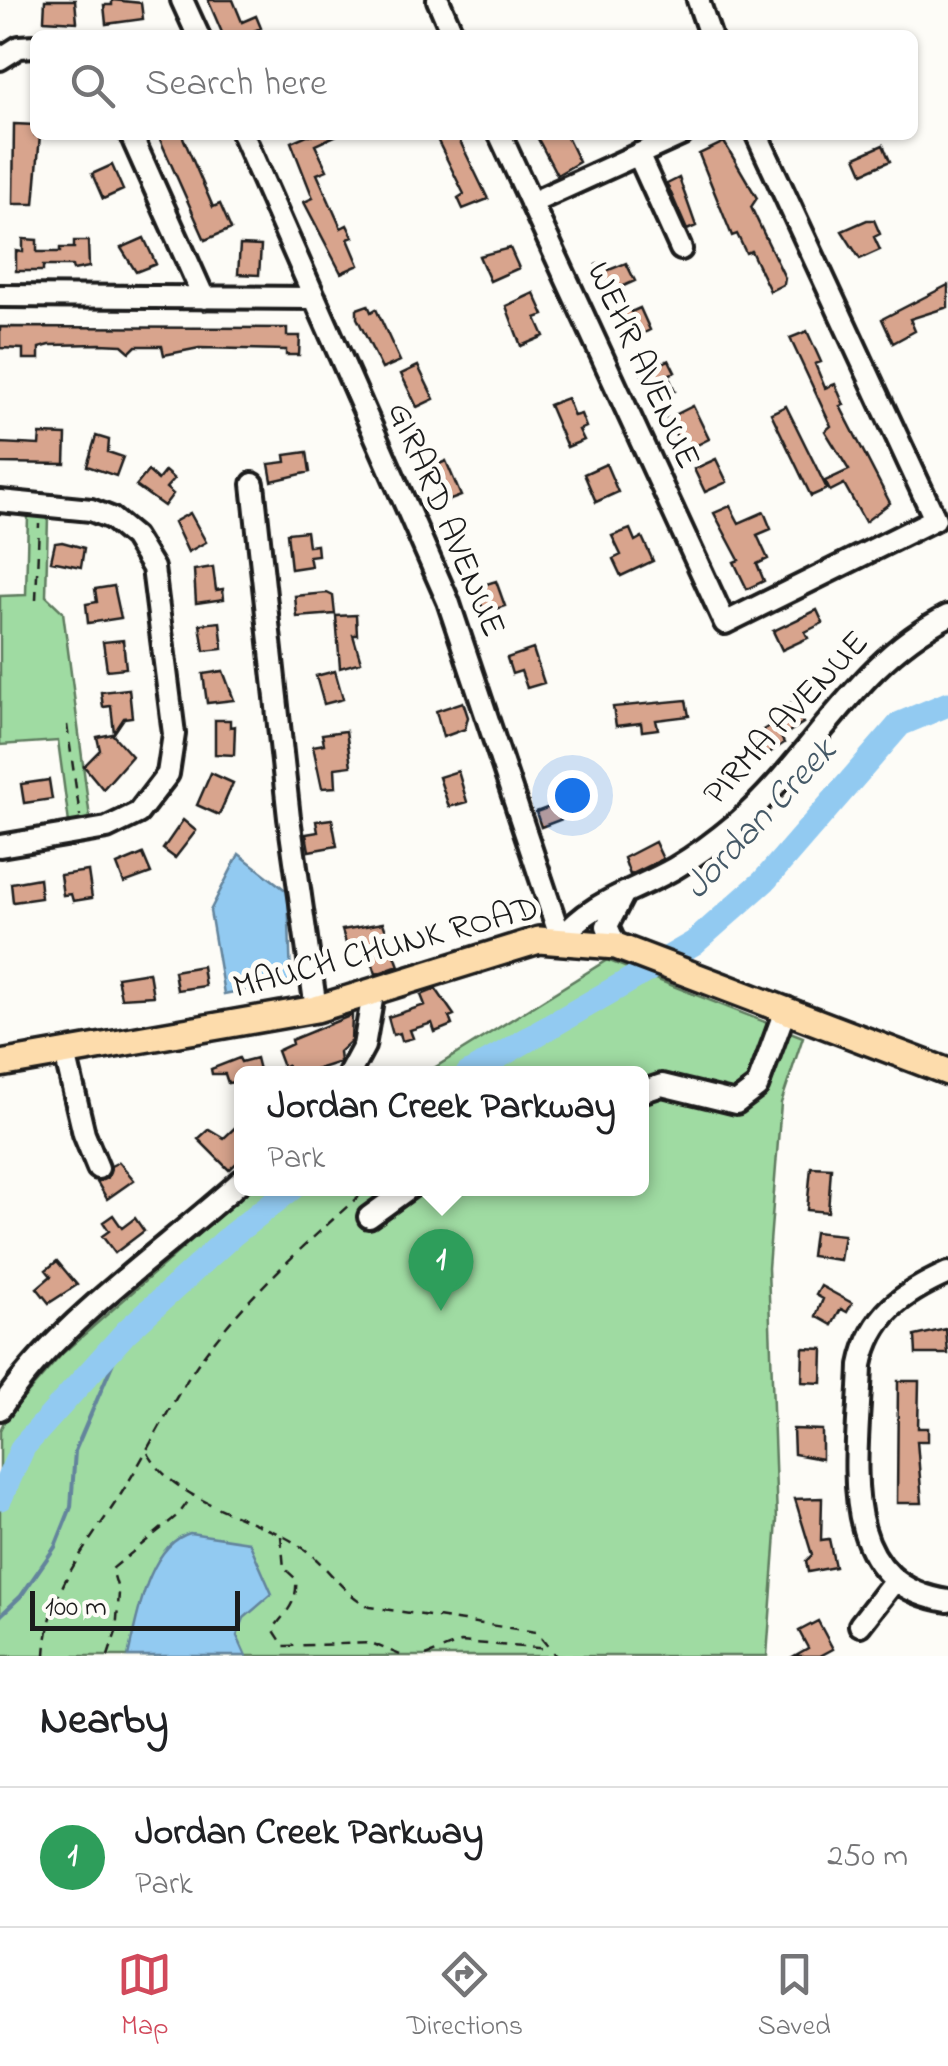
<!DOCTYPE html>
<style>
body{margin:0;font-family:"Indie Flower",sans-serif;background:#f2f2f2;color:#202124}
.scale{position:absolute;left:30px;bottom:25px;width:210px;box-sizing:border-box;padding-left:10px;border:5px solid #1c1c1c;border-top:0;font-size:28px;line-height:35px;white-space:nowrap;color:#1c1c1c;-webkit-text-stroke:8px #fdfcf7;paint-order:stroke}
.you{position:absolute;left:572px;top:795px;width:35px;height:35px;margin:-25px;border:8px solid #fff;border-radius:50%;background:#1a73e8;box-shadow:0 0 0 15px #1a73e833}
.badge{display:grid;place-items:center;width:65px;height:65px;border-radius:50%;background:#d1495b;color:#fff;font-size:32px;font-weight:700}
.pin{position:absolute;translate:-50% -82px;filter:drop-shadow(0 2px 5px #0008)}
.pin::after{content:'';position:absolute;top:52px;width:35px;height:30px;background:inherit;clip-path:polygon(0 0,100% 0,50% 100%)}
.popup{position:absolute;left:234px;top:1066px;width:415px;height:130px;box-sizing:border-box;display:grid;place-content:center;border-radius:15px;background:#fff;filter:drop-shadow(0 2px 8px #0005);font-size:32px;white-space:nowrap;color:#757577}
.popup b{font-size:38px;color:#202124}
.popup::after{content:'';position:absolute;left:50%;top:100%;margin-left:-20px;border:20px solid transparent;border-top-color:#fff}
.list{margin:0;padding:0;list-style:none}
h2{display:flex;justify-content:space-between;align-items:center;height:130px;margin:0;padding:0 40px;font-size:42px}
h2 small{font-size:32px;font-weight:400;color:#757577}
.list li{display:grid;grid-template-columns:65px 1fr auto;gap:30px;align-items:center;box-sizing:border-box;height:140px;padding:0 40px;border-top:2px solid #e0e0e0}
.list b{display:block;font-size:38px;white-space:nowrap}
.list p{margin:0;font-size:32px;white-space:nowrap;color:#757577}
.list em{font-size:32px;font-style:normal;color:#757577}
.icon{flex:none;width:55px;height:55px;fill:none;stroke:currentColor;stroke-width:2;stroke-linecap:round;stroke-linejoin:round}
.map{position:relative;flex:none;width:948px;height:1656px;overflow:hidden}
.search{position:absolute;background:#fff;box-shadow:0 2px 8px #0004;left:30px;right:30px;top:30px;height:110px;display:flex;align-items:center;gap:25px;box-sizing:border-box;padding:0 35px;border-radius:15px;color:#757577;font-size:38px}
.sheet{height:270px;background:#fff}
nav{display:flex;justify-content:space-around;align-items:center;box-sizing:border-box;height:140px;border-top:2px solid #e0e0e0;background:#fff;font-size:28px;color:#757577}
nav a{display:grid;justify-items:center;gap:5px}
nav .on{color:#d1495b}
.map>svg:first-child{display:block}
.green{fill:#9fdba2;stroke:#5e7c5f;stroke-width:2.5}
.water{fill:#92caf1;stroke:#63849c;stroke-width:2.5}
.lines{fill:none;stroke-linecap:round;stroke-linejoin:round}
.stream{stroke:#63849c;stroke-width:4}
.river{stroke:#92caf1;stroke-width:25}
.building{fill:#d8a48d;stroke:#1c1c1c;stroke-width:2.5}
.minor-casing{stroke:#1c1c1c;stroke-width:28}
.major-casing{stroke:#1c1c1c;stroke-width:32}
.path{stroke:#1c1c1c;stroke-width:2.5;stroke-dasharray:10 8;stroke-linecap:butt}
.minor{stroke:#fdfcf7;stroke-width:20}
.major{stroke:#fddcac;stroke-width:25}
.labels{text-anchor:middle;dominant-baseline:central;stroke-width:10;stroke-linejoin:round;paint-order:stroke}
.street-label{font-size:35px;fill:#1c1c1c;stroke:#fdfcf7}
.water-label{font-size:38px;font-style:italic;fill:#455967;stroke:#fdfcf7}
</style>
<div class="map">
<svg width="948" height="1656" viewBox="0 0 948 1656">
<rect width="100%" height="100%" fill="#fdfcf7"/>
<filter id="ink" filterUnits="userSpaceOnUse"><feTurbulence type="fractalNoise" baseFrequency=".01" numOctaves="2"/><feDisplacementMap in="SourceGraphic" scale="20" xChannelSelector="R" yChannelSelector="G"/><feConvolveMatrix kernelMatrix="1 2 1 2 8 2 1 2 1" color-interpolation-filters="sRGB"/></filter>
<g filter="url(#ink)">
<path class="green" d="M28,516H48L46,596L63,612L90,818L69,823L58,741L0,745V596L26,595Z
M607,960L803,1037L781,1103L768,1268L777,1520L767,1656H0V1430L6,1418L63,1353L250,1189L641,1188V1074L426,1073Z"/>
<path class="water" d="M239,854L288,892L291,981L224,994L210,911Z
M190,1533L249,1542L272,1594L244,1618L237,1636L246,1656H128C137,1618 148,1545 190,1533Z"/>
<g class="lines">
<path class="stream" d="M0,1616L21,1596L55,1547L71,1507L75,1451L126,1332"/>
<path class="river" d="M468,1074L694,943L764,881L900,724L948,704
M0,1498L23,1447L126,1332L232,1235L292,1188"/>
</g>
<path class="building" d="M45,0H75L77,22L44,20Z
M112,0L141,3L143,19L106,24L104,5H112Z
M208,0H233L242,22L256,16L261,28L244,35H223Z
M14,124L35,125V135H40L34,204H13Z
M158,135H182L213,207L220,204L231,229L205,240Z
M307,135H337L315,145L327,170L317,174L341,228L347,225L353,237L348,239L359,265L341,273L304,202L313,198L291,142Z
M435,135H457L488,199L463,209L458,198L464,194Z
M536,135H566L579,162L557,175Z
M724,142L757,198L751,207L785,278L784,284L770,291L751,251L746,253L737,234L732,236L699,154Z
M883,145L890,161L863,173L856,157Z
M112,165L123,190L103,199L92,174Z
M679,178L696,226L687,230L667,184Z
M867,220H874L880,234L874,237L880,250L860,259L842,231Z
M144,238L156,264L136,272L121,248Z
M23,239L37,240V252H60V248H74V241H88L89,267L73,270L72,266H43V271H16V251L23,252Z
M240,245L261,246L259,275L238,274Z
M510,248L519,268L490,281L479,256Z
M605,261L609,270L626,263L635,281L619,288L631,312L640,308L650,330L630,340L596,265Z
M948,285V307L910,319L915,331L893,343L882,319Z
M534,293L544,315L536,318L544,336L521,346L506,306Z
M368,305L371,312L376,309L400,361L382,369L357,318V309Z
M0,327L287,328V336H300L299,355H286V350L199,348L164,355L162,346H136L130,352L122,345L100,344L50,345L39,348V359H23V349L0,348Z
M807,331L821,362L815,364L825,388L835,384L844,405L840,406L890,503L865,522L844,484L830,491L825,481L849,470L825,431L831,426L790,338Z
M660,358L662,363L669,360L675,372L668,375L675,391L658,399L642,375L646,374L643,366Z
M418,366L434,399L417,407L401,374Z
M567,398L574,416L581,414L586,427L579,430L584,440L567,447L549,405Z
M693,406L709,439L685,451L667,419Z
M786,406L827,489L811,496L771,413Z
M40,434L66,435L65,464L0,463V443L39,445Z
M96,436L109,440L108,452L123,457L116,476L87,466Z
M307,452L310,472L272,481L269,464L286,462L285,455Z
M716,459L727,482L705,492L694,469Z
M446,461L461,496L448,501L445,495L440,497L430,468Z
M606,464L618,492L596,502L584,474Z
M148,471L158,480L165,471L174,479L166,488L173,494L164,506L136,486Z
M730,506L739,523L764,512L771,529L757,535L768,559L757,564L764,581L747,589L734,562L739,560L714,513Z
M190,513L206,542L188,552L174,522Z
M630,529L635,541L642,537L653,561L621,576L613,559L621,555L612,536Z
M306,531L308,546L317,545L318,555L309,556L311,566L291,569L287,533Z
M62,542L84,548L81,567L51,561L55,543Z
M213,567L216,590L223,589L224,599L196,603L194,570Z
M496,581L505,606L484,613L478,594L485,591L483,585Z
M114,586L121,618L88,623L86,604L97,602L95,589Z
M327,593L333,596L335,614L297,617L295,596Z
M817,610L823,623L805,632L808,638L782,650L773,631Z
M356,615L357,635H353L361,662L340,668L336,616Z
M220,622L223,649L204,651L200,624Z
M123,640L126,668L107,670L103,642Z
M533,649L544,683L527,688L521,671L512,674L507,658Z
M223,671L234,700L207,703L203,674Z
M335,671L343,699L324,704L316,676Z
M129,689L132,717L124,718L114,733L111,706L103,707L101,692Z
M686,700L689,716L656,720L658,729L642,731L641,723L616,726L613,707Z
M463,702L468,717L465,729L443,737L436,711Z
M790,703L803,723L781,737L784,743L766,755L762,753L755,744L763,739L758,733L784,717L779,710Z
M215,720H230V727L235,726L234,755L215,754Z
M346,731L351,766L335,768L336,787L322,788L313,746L324,744L322,734Z
M112,734L132,756L103,789L84,766L100,750L97,737Z
M458,771L467,802L449,807L439,777Z
M211,773L233,783L219,815L197,805Z
M49,780L52,799L24,803L21,784Z
M566,801L570,816L541,827L536,812Z
M332,819L337,846L309,851L306,834L318,832L316,821Z
M183,820L196,831L175,858L163,849Z
M655,842L663,859L630,875L624,858Z
M143,854L151,873L124,883L117,865Z
M88,871L92,898L73,901L71,894L63,895L60,875Z
M39,878L41,898L13,902L11,883Z
M383,923L399,966L376,974L367,945L348,950L342,930Z
M202,966L205,986L177,990L174,971Z
M149,972L153,996L121,998L117,977Z
M436,989L454,1015L449,1017L452,1025L435,1032L432,1023L410,1030L413,1038L402,1041L400,1033L393,1035L388,1017L425,1005L421,995Z
M352,1015L351,1041L339,1052L340,1062L302,1074H292L287,1065L283,1067L277,1051L292,1044L291,1040Z
M239,1058L241,1062L256,1058L260,1074H241L238,1096L234,1082L228,1083L225,1074H212L211,1069Z
M241,1122V1159L229,1170L198,1139L209,1129L224,1138Z
M119,1162L134,1180L107,1199L97,1182L108,1177L111,1166Z
M811,1167L831,1168L828,1212L807,1210Z
M113,1215L122,1228L135,1218L144,1231L115,1253L102,1236L109,1231L103,1222Z
M814,1232L844,1235L840,1260L811,1256Z
M57,1261L77,1285L49,1303L37,1288L51,1276L46,1270Z
M821,1286L852,1303L847,1312L841,1309L832,1325L816,1316L823,1299L816,1295Z
M946,1329L948,1354H916L915,1336Z
M803,1348L823,1349L822,1383L802,1382Z
M898,1381H919L918,1428H928V1441H917L922,1503H897Z
M793,1429L822,1430V1459L794,1454Z
M822,1498L821,1540L829,1539L835,1567L808,1572L806,1561L812,1555L795,1499Z
M818,1621L833,1649L820,1656H794L808,1648L799,1631Z"/>
<g class="lines">
<g class="minor-casing">
<path id="minor" d="M182,0L198,35
M438,0L453,35
M698,0L710,35
M0,59L19,47L35,46
M131,135L204,298
M243,135L448,601L561,939
M500,135L725,623L935,519L757,135
M638,154L681,249
M531,203L681,135
M0,296L315,298
M253,484L289,818L316,1009
M0,501L91,510L111,518L134,537L153,568L174,734L168,774L138,813L107,828L0,846
M561,939C591,901 633,892 675,868C697,855 718,839 737,823C812,758 857,661 948,616
M616,946L607,926L622,897
M65,1053L84,1134L98,1168
M349,1074L364,1046L373,994
M641,1092L662,1085L736,1103L757,1087L786,1008
M369,1217L409,1188
M948,1273C903,1293 871,1315 861,1365C859,1453 830,1583 948,1601
M0,1409C57,1322 164,1251 241,1181
M860,1625L895,1580"/>
</g>
<g class="major-casing">
<path id="major" d="M0,1064L316,1009L539,940L616,946L948,1072"/>
</g>
<path class="path" d="M36,600L39,524
M67,725L80,816
M148,1453C177,1505 253,1515 300,1546C326,1563 341,1593 370,1607L536,1632L556,1656
M281,1536L284,1568L296,1579C298,1603 286,1612 273,1629L284,1646L371,1643L403,1656
M45,1656C48,1588 86,1549 121,1494C150,1448 174,1395 207,1351C252,1291 312,1238 368,1188
M108,1656L116,1632L119,1593L112,1569L179,1514L193,1495
M426,1656L461,1642L549,1649"/>
<use href="#minor" class="minor"/>
<use href="#major" class="major"/>
</g>
</g>
<g class="labels">
<g class="street-label">
<text transform="translate(642 366) rotate(65)">WEHR AVENUE</text>
<text transform="translate(445 520) rotate(67)">GIRARD AVENUE</text>
<text transform="translate(787 719) rotate(-47)">PIRMA AVENUE</text>
<text transform="translate(386 949) rotate(-15)">MAUCH CHUNK ROAD</text>
</g>
<g class="water-label">
<text transform="translate(761 820) rotate(-47)">Jordan Creek</text>
</g>
</g>
</svg>
<div class="scale">100 m</div>
<div class="you"></div>
<div class="pin badge" style="left:441px;top:1311px;background:#2e9e5b">1</div>
<div class="popup"><b>Jordan Creek Parkway</b>Park</div>
<div class="search"><svg class="icon" aria-label="search" viewBox="0 0 24 24"><circle cx="10" cy="10" r="6"/><path d="M15 15l6 6"/></svg>Search here</div>
</div>
<section class="sheet">
<h2>Nearby<small></small></h2>
<ul class="list">
<li><span class="badge" style="background:#2e9e5b">1</span><div><b>Jordan Creek Parkway</b><p>Park</p></div><em>250 m</em></li>
</ul>
</section>
<nav>
<a class="on"><svg class="icon" aria-label="map" viewBox="0 0 24 24"><path d="M3 6l6-2 6 2 6-2v14l-6 2-6-2-6 2zM9 4v14M15 6v14"/></svg>Map</a>
<a><svg class="icon" aria-label="directions" viewBox="0 0 24 24"><path d="M12 3l9 9-9 9-9-9zM9 14v-3h6M13 9l2 2-2 2"/></svg>Directions</a>
<a><svg class="icon" aria-label="saved" viewBox="0 0 24 24"><path d="M7 4h10v16l-5-4-5 4z"/></svg>Saved</a>
</nav>
